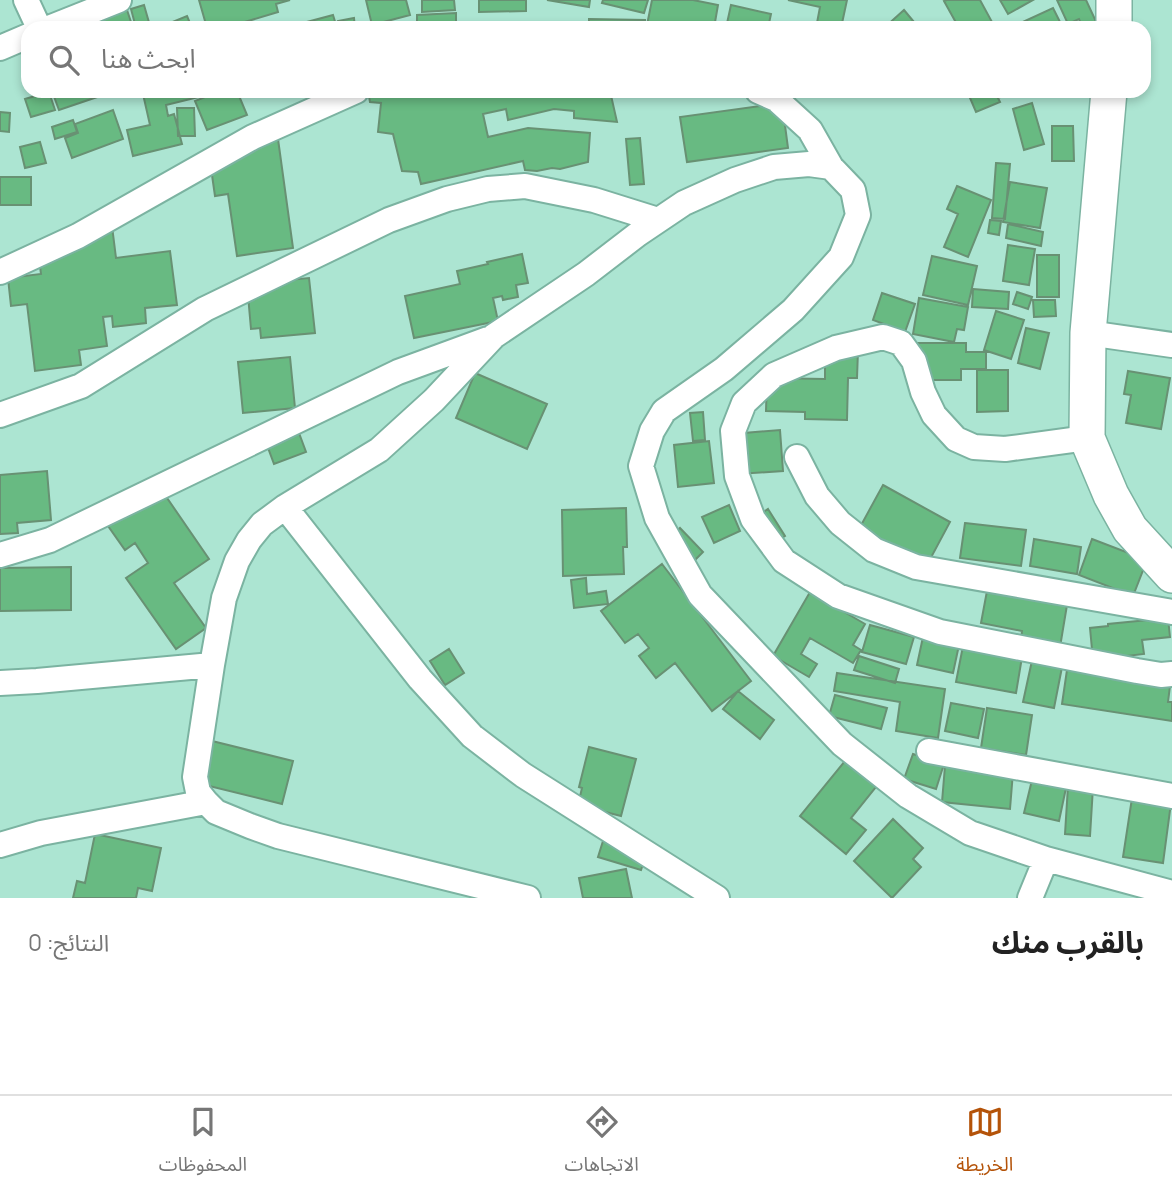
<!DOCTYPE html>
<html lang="ar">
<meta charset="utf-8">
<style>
body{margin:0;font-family:Manrope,"Noto Sans Arabic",sans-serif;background:#f2f2f2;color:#222;direction:rtl}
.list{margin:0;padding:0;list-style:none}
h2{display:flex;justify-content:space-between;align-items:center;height:91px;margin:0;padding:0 28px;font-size:30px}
h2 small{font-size:23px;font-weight:400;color:#767676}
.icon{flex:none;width:38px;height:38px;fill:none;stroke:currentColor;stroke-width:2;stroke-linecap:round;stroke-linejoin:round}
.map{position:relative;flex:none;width:1172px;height:898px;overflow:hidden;direction:ltr}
.search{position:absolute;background:#fff;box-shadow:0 4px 10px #0003;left:21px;right:21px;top:21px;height:77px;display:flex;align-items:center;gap:18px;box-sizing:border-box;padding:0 24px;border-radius:21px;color:#767676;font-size:26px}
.sheet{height:196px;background:#fff}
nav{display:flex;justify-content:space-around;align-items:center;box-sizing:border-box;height:98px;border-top:2px solid #e0e0e0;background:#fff;font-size:19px;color:#767676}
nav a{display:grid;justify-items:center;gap:4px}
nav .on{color:#b45309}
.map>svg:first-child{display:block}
.building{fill:#68ba82;stroke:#689173;stroke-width:2}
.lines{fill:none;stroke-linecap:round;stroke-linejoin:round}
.minor-casing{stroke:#7bb3a1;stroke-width:28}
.secondary-casing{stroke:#7bb3a1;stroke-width:38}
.minor{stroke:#fff;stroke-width:24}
.secondary{stroke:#fff;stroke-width:35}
</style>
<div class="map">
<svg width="1172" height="898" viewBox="0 0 1172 898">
<rect width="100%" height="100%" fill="#ace5d2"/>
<path class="building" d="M199,0H290L276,4L278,12L225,28H207Z
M366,0H406L410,15L372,25Z
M422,0H454L455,10L422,12Z
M479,0H526V11L479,12Z
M547,0H590L589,7Z
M603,0H648L644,13L602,3Z
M652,0H693L718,5L714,28H662L647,25Z
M788,0H847L841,28L817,23L820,7Z
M947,0H980L992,22L981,28H959L944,1Z
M1000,0H1033L1008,14Z
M1057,0H1086L1099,28H1083L1079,19L1068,24Z
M144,5L150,26L136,28L131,9Z
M731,5L771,14L768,28H726Z
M1053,8L1063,28H1010Z
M127,10L133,28H74L87,22Z
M904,10L919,28H884Z
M456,13V28H417V15Z
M333,15L337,28H293L292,26Z
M187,16L192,28H158Z
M354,18L355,28H339L338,21Z
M589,19L645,20V28H589Z
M52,91H105L106,94L59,110Z
M157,91H223L166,105L168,116L174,114L182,144L133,156L127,130L150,125L143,94Z
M220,91H237L247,115L207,130L195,101Z
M368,91H610L617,122L574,118V111L554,109L508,120L506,109L483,114L488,137L528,128L590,133L588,162L560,169L552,168L537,171L525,170L523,161L421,184L418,172L402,171L393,134L378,132L381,103L370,102Z
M967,91H1015L998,98L1000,102L976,112Z
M49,92L55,110L31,117L25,99Z
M782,103L788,148L687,162L680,117Z
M1032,103L1044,144L1024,150L1013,109Z
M177,108H194L195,136H178Z
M113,110L123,139L72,158L65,138L78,133L75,124Z
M0,112L10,113L9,132L0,131Z
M73,120L77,132L55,139L52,127Z
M1052,126H1073L1074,161H1052Z
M640,138L644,184L630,185L626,139Z
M278,139L293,248L237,256L228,194L215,196L209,154Z
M40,142L46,163L25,168L20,147Z
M996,163L1010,164L1005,219L992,218Z
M0,177H31V205H0Z
M1010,182L1047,188L1040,228L1003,222Z
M957,186L991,200L968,257L944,247L958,214L947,209Z
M990,220L1001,221L999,235L988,233Z
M1008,224L1043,232L1041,246L1006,238Z
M112,226L116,258L170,251L177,305L145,308L146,323L113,327L112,316L103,317L107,346L79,350L81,365L35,371L27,304L11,306L8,278L41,274L38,251Z
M1008,245L1035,249L1029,285L1003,281Z
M522,254L528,283L516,285L518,297L503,300L502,296L493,298L498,321L414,338L405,296L460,284L457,271L488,264L487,262Z
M1037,255H1059V297H1037Z
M932,256L977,266L968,305L923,295Z
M309,278L315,333L261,338L260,328L251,329L247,284Z
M973,289L1009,292L1008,309L972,307Z
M1017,292L1032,297L1028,309L1013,304Z
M882,293L915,304L905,332L873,320Z
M919,298L968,307L964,330L957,329L954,342L913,334Z
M1033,300H1055L1056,316L1034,317Z
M996,311L1024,320L1011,359L984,350Z
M1026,328L1049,333L1040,369L1018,363Z
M908,343H966V352H986V369H961V380H908Z
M825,349L858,350L857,378H848L847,420L805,419V412L766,411L767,378L825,379Z
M290,357L295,408L243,413L238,362Z
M977,370H1008V411L977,412Z
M1128,371L1170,378L1161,429L1126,423L1131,395L1124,394Z
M475,373L547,404L527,449L456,418Z
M703,412L705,440L693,441L690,413Z
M780,430L783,471L738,474L744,433Z
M299,433L306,452L274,464L267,445Z
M709,441L714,483L678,487L674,445Z
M47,471L51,520L17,523L18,533L0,534V475Z
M154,479L209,559L174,583L206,628L176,649L126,578L148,563L135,543L125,550L101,516Z
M883,485L950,522L927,565L859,529Z
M729,505L740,531L714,543L702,517Z
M626,508L627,547H623L624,574L563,576L562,510Z
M768,509L785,536L769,546L753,519Z
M965,523L1026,530L1021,566L960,558Z
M680,528L703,552L694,561L670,537Z
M1034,539L1081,547L1077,574L1030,566Z
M1092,539L1147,560L1133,596L1079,575Z
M662,564L751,681L712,711L675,663L656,678L639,656L649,648L638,634L625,643L601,611Z
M71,567V610L0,611V568Z
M586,578L587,594L606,591L608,604L574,608L571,580Z
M987,591L1067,605L1060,647L1021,640L1022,631L981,623Z
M987,591L1067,605L1060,647L1021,640L1022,631L981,623Z
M810,592L865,624L853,645L861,650L853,663L810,638L801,654L817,664L809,677L773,656Z
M1168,618L1170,637L1142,640L1144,654L1093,660L1090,628L1108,626V624Z
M870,625L914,637L906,664L862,652Z
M870,625L914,637L906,664L862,652Z
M923,637L959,645L953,673L917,665Z
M923,637L959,645L953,673L917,665Z
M963,646L1022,657L1016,693L956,682Z
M963,646L1022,657L1016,693L956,682Z
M449,649L464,673L445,685L430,661Z
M449,649L464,673L445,685L430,661Z
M859,656L899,669L895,683L854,670Z
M859,656L899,669L895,683L854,670Z
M1033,656L1063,662L1054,708L1023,702Z
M1033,656L1063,662L1054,708L1023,702Z
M1067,670L1170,686L1168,702H1172V721L1062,704Z
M1067,670L1170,686L1168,702H1172V721L1062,704Z
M837,673L945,689L938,738L896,731L900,702L834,691Z
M738,691L774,720L760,739L723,709Z
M738,691L774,720L760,739L723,709Z
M835,695L887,708L881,729L829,716Z
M835,695L887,708L881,729L829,716Z
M951,703L984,709L978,738L945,731Z
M951,703L984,709L978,738L945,731Z
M987,708L1032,715L1026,755L981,748Z
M987,708L1032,715L1026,755L981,748Z
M208,740L293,761L282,804L197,783Z
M208,740L293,761L282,804L197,783Z
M589,747L636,759L621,816L578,805L582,788L579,787Z
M589,747L636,759L621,816L578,805L582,788L579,787Z
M913,754L944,764L936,789L904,779Z
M913,754L944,764L936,789L904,779Z
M845,761L876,787L851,818L866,830L846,854L800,816Z
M845,761L876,787L851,818L866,830L846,854L800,816Z
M945,766L1013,772L1010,809L942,802Z
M945,766L1013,772L1010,809L942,802Z
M1032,780L1066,788L1059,821L1024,813Z
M1032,780L1066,788L1059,821L1024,813Z
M1068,786L1093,787L1090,836L1065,834Z
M1068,786L1093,787L1090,836L1065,834Z
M1132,798L1171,803L1163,863L1123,857Z
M1132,798L1171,803L1163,863L1123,857Z
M893,819L923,848L913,859L921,867L892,898L854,861Z
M893,819L923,848L913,859L921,867L892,898L854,861Z
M95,834L161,848L152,891L138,888L136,898H73L77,881L85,883Z
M95,834L161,848L152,891L138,888L136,898H73L77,881L85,883Z
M603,841L646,855L641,870L598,857Z
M603,841L646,855L641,870L598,857Z
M626,869L632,898H583L579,878Z
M626,869L632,898H583L579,878Z"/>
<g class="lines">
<g class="minor-casing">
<path id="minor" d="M26,0L39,28
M49,28L119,0
M0,48L28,36
M758,91L776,99L810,130L831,167
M0,272L78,236L253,137L356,91
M1088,333L1172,345
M0,415L81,386L205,309L389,220L447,199L488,189L525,186L594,200L658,220
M1087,438L1005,449L974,447L956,439L934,415L923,392L914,361L901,343L883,337L836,348L774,375L744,403L733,431L737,476L753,519L784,561L838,596L940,632L1137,671L1161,675L1172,674
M797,457L817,496L840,523L874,550L916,567L1172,612
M285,507L420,679L472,736L523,775L717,898
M0,555L50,540L398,372L488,339
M0,683L37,681L212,665
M929,751L1172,796
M0,845L41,833L206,802
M528,898L278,836L250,826L216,812L206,802L198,792L195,777L212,665L224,598L237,561L249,540L262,524L285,507L379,450L434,400L494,336L586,274L638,234L684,203L735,180L774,167L809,164L831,167L853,190L858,215L841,257L793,310L724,369L664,411L652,431L641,466L657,518L700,595L842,744L908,796L970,833L1046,859L1172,893
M1030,898L1046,859"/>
</g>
<g class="secondary-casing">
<path id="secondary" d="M1114,28V0
M1109,91L1088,333L1087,438L1111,495L1130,529L1172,575"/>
</g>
<use href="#minor" class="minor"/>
<use href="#secondary" class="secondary"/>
</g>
</svg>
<div class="search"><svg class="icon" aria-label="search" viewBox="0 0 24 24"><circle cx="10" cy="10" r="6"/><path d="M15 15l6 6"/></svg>ابحث هنا</div>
</div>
<section class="sheet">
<h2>بالقرب منك<small>النتائج: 0</small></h2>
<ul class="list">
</ul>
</section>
<nav>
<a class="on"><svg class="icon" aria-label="map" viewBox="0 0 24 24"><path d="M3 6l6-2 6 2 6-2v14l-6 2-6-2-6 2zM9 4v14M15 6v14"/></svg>الخريطة</a>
<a><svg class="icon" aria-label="directions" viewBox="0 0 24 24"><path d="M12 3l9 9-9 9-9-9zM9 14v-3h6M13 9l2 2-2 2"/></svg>الاتجاهات</a>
<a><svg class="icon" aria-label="saved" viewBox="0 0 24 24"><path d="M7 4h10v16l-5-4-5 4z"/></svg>المحفوظات</a>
</nav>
